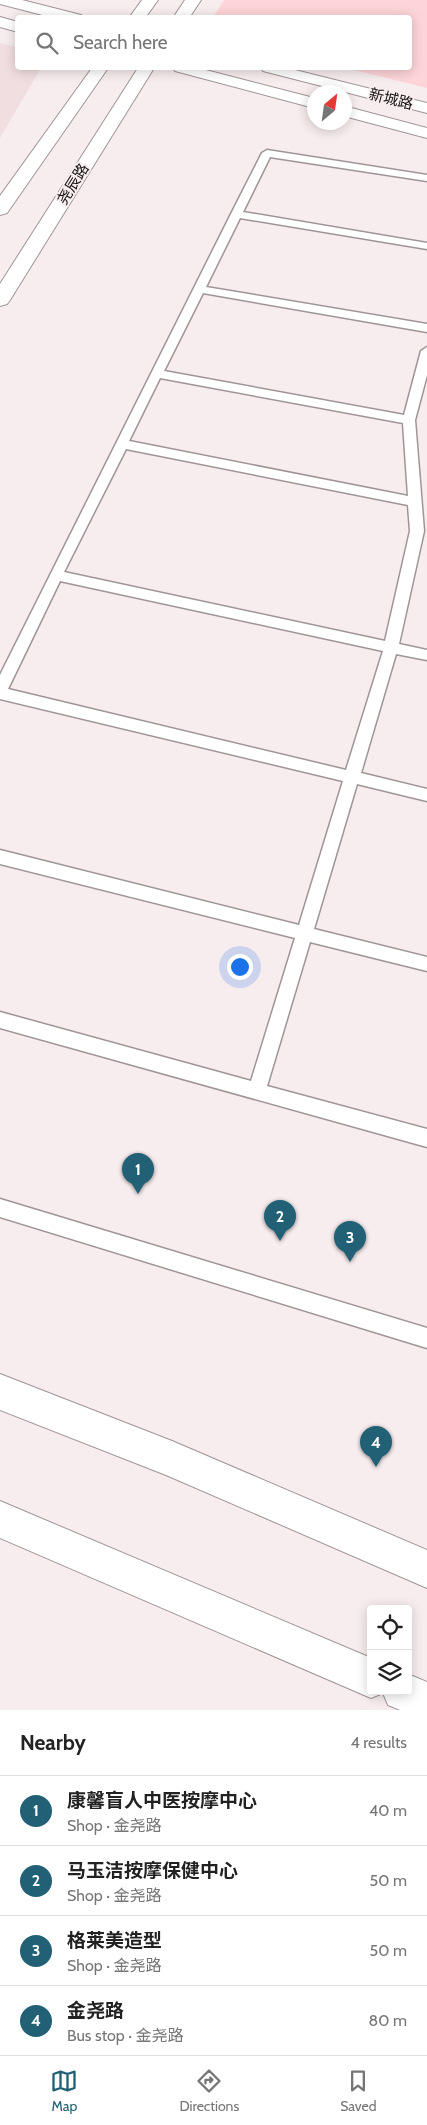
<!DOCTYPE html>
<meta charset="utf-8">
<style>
body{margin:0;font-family:Cabin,"Noto Sans SC",sans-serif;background:#f2f2f2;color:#222}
.controls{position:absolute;right:15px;bottom:15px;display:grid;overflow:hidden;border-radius:5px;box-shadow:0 2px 12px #0003}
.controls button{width:45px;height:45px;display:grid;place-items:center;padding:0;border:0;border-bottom:1px solid #e0e0e0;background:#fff;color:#222;font:25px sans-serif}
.compass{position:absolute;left:307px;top:85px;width:45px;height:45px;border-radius:50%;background:#fff;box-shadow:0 2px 12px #0003;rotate:29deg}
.you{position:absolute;left:239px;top:966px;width:18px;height:18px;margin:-12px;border:4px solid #fff;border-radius:50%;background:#1a73e8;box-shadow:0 0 0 8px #1a73e833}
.badge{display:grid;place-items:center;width:32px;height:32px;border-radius:50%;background:#226076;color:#fff;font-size:16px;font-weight:700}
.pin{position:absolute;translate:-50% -41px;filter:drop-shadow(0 1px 2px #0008)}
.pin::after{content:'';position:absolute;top:26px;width:18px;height:15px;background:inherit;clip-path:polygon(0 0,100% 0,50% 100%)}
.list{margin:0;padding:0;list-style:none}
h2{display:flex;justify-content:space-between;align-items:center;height:65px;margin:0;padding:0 20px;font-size:21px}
h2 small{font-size:16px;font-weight:400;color:#767676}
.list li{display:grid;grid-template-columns:32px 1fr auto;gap:15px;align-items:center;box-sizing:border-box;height:70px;padding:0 20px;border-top:1px solid #e0e0e0}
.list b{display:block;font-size:19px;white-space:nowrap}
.list p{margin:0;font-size:16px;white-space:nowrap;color:#767676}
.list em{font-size:16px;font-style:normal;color:#767676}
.icon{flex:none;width:28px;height:28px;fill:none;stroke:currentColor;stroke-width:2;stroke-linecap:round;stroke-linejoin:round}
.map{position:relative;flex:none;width:427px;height:1710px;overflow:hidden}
.search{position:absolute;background:#fff;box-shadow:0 2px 12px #0003;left:15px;right:15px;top:15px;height:55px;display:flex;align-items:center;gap:12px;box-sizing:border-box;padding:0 18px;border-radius:5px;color:#767676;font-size:19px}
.sheet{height:345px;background:#fff}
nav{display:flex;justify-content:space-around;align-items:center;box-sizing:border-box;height:70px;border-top:1px solid #e0e0e0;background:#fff;font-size:14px;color:#767676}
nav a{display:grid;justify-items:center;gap:2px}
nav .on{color:#226076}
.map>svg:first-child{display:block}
.built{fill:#f1dee0}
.green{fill:#fdd4d8}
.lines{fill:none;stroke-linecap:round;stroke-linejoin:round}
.lane-casing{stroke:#9f9596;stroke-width:3}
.secondary-casing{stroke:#9f9596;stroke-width:2}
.lane{fill:#fff;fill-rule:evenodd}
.secondary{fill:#fff;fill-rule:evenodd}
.labels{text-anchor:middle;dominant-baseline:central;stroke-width:4;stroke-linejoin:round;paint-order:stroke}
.far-street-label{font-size:15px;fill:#141111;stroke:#f8edee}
</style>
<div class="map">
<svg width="427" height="1710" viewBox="0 0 427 1710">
<rect width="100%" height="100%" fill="#f8edee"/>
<path class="built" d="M0,43L17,47L18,68H41L0,138Z"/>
<path class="green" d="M224,0H427V88L346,68H410V18L215,17V14Z"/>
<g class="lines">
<g class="lane-casing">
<path id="lane" d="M267,150L427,175V181L270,157L243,212L427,243V249L240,218L206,287L427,324V332L203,293L164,371L404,415L421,351L427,347V375L415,420L424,531L399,644L427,650V660L396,654L361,773L427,789V801L357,784L314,929L427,957V971L310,942L267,1086L427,1129V1147L0,1028V1012L251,1081L295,938L0,864V850L299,925L343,781L0,699V675L231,214L262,153ZM160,378L403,423L408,496L129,441ZM126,449L408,505L410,531L385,641L64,572ZM60,581L383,651L346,770L8,689Z
M0,1199L427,1328V1348L0,1217Z"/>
</g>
<g class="secondary-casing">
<path id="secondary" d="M0,0H22L81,15L83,18H54L0,4Z
M142,0H158L145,18H129Z
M185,0H201L189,18H173Z
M0,17L18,22V32L0,27Z
M92,68H108L7,213L0,215V196Z
M138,68H154L10,300L7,304L0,306V284Z
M173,68H198L314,98V108L175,71Z
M261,68H287L427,103V113L263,71Z
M344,106L427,128V138L344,116Z
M0,1374L172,1441L427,1550V1588L166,1475L0,1410Z
M0,1501L371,1658V1691H408V1674L427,1682V1710H400L388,1705L383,1693L371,1698L0,1538Z"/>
</g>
<use href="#lane" class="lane"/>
<use href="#secondary" class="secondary"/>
</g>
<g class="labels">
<g class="far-street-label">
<text transform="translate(391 99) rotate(14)">新城路</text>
<text transform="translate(73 184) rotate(-58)">尧辰路</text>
</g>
</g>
</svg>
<div class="controls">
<button><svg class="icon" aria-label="locate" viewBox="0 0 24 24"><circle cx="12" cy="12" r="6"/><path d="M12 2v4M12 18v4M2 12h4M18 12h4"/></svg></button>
<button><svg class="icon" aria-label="layers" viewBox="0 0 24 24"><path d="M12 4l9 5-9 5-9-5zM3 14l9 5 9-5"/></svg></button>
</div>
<svg class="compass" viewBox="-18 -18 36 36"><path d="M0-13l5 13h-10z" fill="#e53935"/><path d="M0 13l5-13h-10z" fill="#767676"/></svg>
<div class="you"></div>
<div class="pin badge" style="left:138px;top:1194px">1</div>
<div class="pin badge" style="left:280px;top:1241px">2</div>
<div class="pin badge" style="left:350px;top:1262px">3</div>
<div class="pin badge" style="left:376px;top:1467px">4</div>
<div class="search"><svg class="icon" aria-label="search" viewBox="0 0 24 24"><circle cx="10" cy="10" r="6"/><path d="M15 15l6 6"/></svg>Search here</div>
</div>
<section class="sheet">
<h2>Nearby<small>4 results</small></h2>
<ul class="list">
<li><span class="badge">1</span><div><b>康馨盲人中医按摩中心</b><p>Shop · 金尧路</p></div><em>40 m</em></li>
<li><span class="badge">2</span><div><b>马玉洁按摩保健中心</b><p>Shop · 金尧路</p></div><em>50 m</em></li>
<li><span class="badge">3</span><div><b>格莱美造型</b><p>Shop · 金尧路</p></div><em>50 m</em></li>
<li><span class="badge">4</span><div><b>金尧路</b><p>Bus stop · 金尧路</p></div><em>80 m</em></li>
</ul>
</section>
<nav>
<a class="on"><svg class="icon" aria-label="map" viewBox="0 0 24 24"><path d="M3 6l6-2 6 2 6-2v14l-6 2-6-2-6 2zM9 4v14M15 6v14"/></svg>Map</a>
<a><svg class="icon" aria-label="directions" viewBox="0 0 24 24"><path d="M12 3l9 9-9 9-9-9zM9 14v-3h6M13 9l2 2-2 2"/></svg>Directions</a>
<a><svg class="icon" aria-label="saved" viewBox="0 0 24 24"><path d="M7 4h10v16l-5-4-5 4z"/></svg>Saved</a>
</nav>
